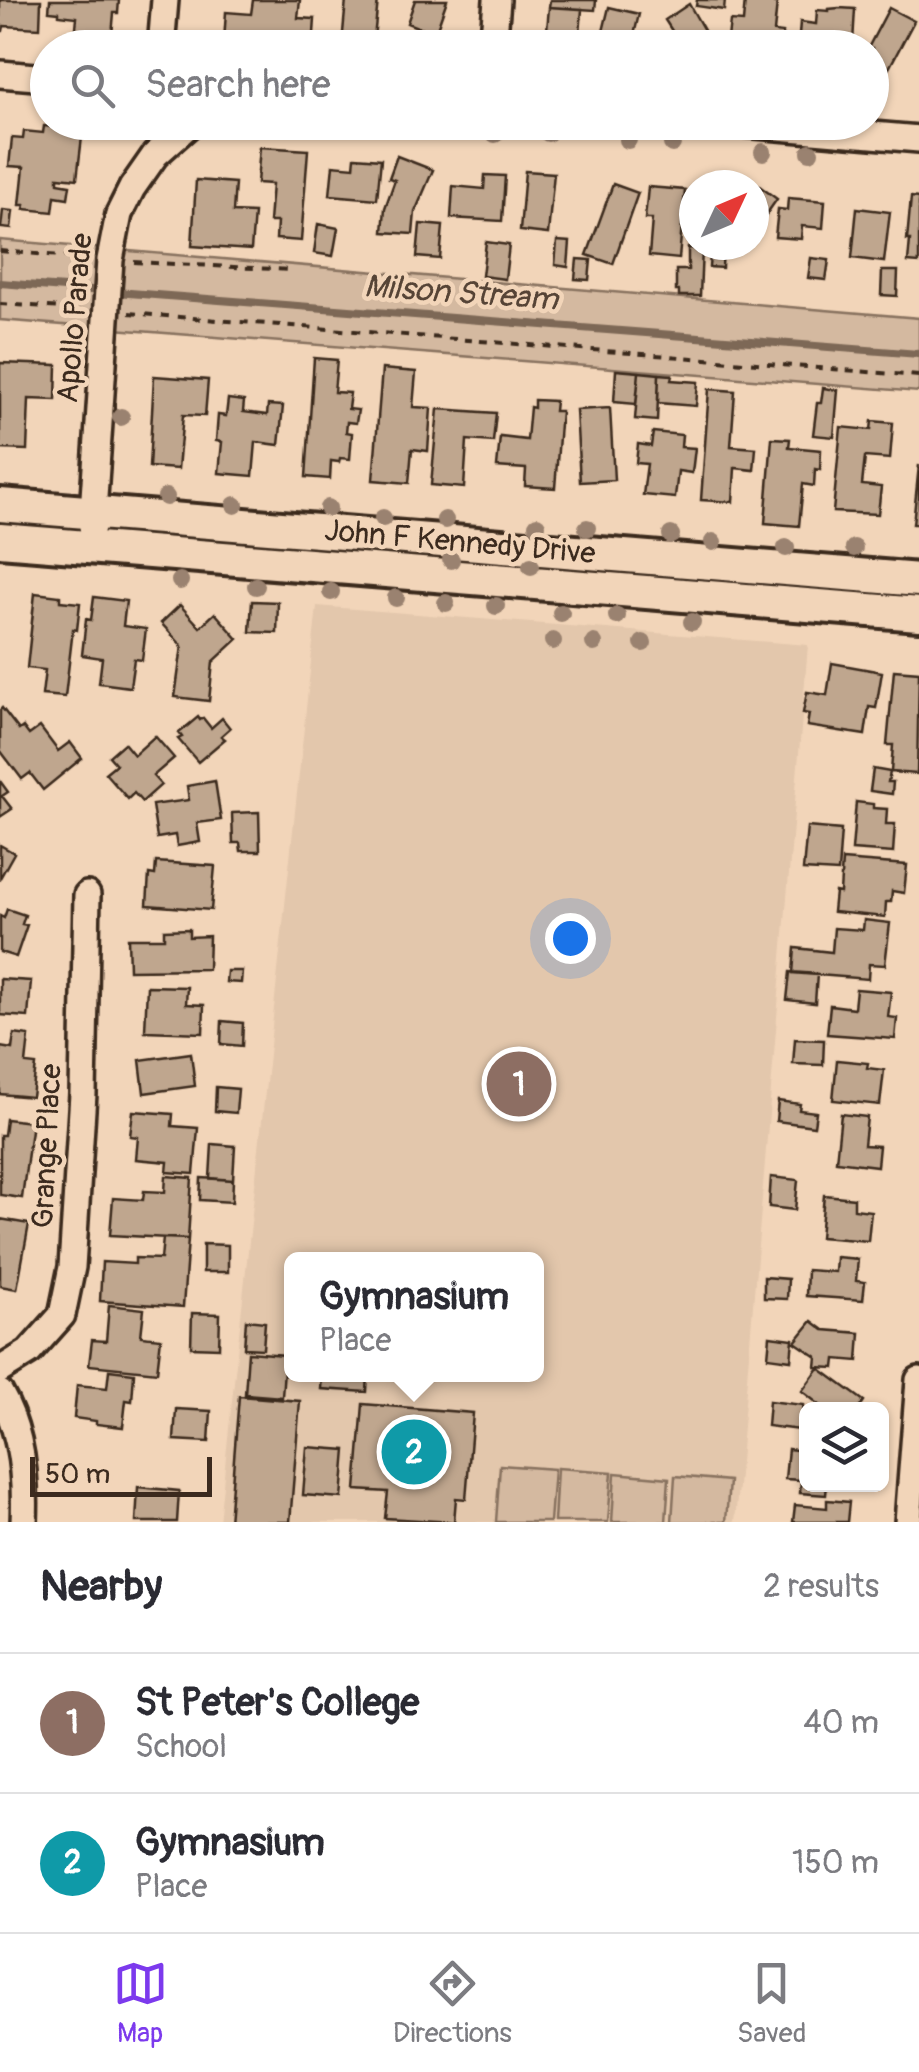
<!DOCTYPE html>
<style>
body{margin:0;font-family:Pangolin,sans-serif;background:#f2f2f3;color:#2b2b33}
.controls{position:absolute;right:30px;bottom:30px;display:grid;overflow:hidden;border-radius:15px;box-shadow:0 2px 8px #0004}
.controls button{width:90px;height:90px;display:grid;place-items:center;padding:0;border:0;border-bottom:2px solid #e1e1e2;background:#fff;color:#2b2b33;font:50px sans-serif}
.compass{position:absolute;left:679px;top:170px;width:90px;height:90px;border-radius:50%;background:#fff;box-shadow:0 2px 8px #0004;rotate:46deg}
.scale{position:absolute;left:30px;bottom:25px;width:182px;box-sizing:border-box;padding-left:10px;border:5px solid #3b2a1e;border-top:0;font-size:28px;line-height:35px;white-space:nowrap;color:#3b2a1e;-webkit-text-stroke:8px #f2d5b9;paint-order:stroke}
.you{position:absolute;left:570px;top:938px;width:35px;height:35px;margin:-25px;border:8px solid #fff;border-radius:50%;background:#1a73e8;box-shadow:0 0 0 15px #1a73e833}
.badge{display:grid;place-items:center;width:65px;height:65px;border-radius:50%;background:#7c3aed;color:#fff;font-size:32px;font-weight:700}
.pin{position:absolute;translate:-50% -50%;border:5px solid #fff;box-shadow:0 2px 10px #0006}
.popup{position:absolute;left:284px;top:1252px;width:260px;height:130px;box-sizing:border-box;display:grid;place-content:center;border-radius:15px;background:#fff;filter:drop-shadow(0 2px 8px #0005);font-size:32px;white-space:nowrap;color:#7c7c81}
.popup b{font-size:38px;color:#2b2b33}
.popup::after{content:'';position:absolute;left:50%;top:100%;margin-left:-20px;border:20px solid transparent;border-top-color:#fff}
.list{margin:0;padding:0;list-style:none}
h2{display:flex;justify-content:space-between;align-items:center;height:130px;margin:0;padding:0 40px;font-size:42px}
h2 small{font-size:32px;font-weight:400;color:#7c7c81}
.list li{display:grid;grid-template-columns:65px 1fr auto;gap:30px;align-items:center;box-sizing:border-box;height:140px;padding:0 40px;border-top:2px solid #e1e1e2}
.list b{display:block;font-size:38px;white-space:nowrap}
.list p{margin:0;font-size:32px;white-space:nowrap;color:#7c7c81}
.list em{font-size:32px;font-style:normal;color:#7c7c81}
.icon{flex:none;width:55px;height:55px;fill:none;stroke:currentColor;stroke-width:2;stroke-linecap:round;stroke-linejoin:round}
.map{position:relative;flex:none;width:919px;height:1522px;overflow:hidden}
.search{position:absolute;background:#fff;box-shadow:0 2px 8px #0004;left:30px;right:30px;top:30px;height:110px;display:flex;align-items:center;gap:25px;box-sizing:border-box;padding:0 35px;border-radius:55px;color:#7c7c81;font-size:38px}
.sheet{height:410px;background:#fff}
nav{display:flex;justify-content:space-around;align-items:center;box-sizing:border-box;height:140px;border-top:2px solid #e1e1e2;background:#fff;font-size:28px;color:#7c7c81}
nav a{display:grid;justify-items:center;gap:5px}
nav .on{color:#7c3aed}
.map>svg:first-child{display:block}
.built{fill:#e3c7ac;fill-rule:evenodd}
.green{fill:#d4b9a0;stroke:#88725f;stroke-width:2.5}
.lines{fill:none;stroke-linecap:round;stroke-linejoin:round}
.stream{stroke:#7d6856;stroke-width:8}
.building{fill:#bfa68e;stroke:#3b2a1e;stroke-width:2.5}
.minor-casing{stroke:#3b2a1e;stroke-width:32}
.major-casing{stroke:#3b2a1e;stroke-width:40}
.path{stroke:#3b2a1e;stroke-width:4;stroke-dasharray:8 8;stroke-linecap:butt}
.minor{stroke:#f2d5b9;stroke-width:25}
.major{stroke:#f2d5b9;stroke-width:32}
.tree{fill:#9a826f}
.labels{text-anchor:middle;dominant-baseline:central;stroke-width:9;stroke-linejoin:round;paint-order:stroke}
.street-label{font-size:30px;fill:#3b2a1e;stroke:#f2d5b9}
.water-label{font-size:32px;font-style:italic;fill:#564436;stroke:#f2d5b9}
</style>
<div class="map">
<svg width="919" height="1522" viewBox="0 0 919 1522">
<rect width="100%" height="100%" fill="#f2d5b9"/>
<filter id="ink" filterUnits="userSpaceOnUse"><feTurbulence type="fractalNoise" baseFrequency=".01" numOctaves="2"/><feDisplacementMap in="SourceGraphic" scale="20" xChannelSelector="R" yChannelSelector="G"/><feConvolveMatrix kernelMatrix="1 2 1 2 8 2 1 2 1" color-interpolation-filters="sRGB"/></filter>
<g filter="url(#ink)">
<path class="built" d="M317,606L808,645L735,1522H219ZM292,1260H536V1374H292Z"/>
<path class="green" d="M0,240L919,318V392L0,320Z
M500,1465L554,1469L550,1522H496Z
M557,1468L612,1472L608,1522H554Z
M615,1473L669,1478L666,1522H612Z
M675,1476L729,1481L726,1522H672Z"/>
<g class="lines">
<path class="stream" d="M0,283L919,354"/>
</g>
<path class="building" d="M0,0H41L40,28L4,26L3,31H0Z
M50,0H119L118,13H114L112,35L98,34V40L75,38L77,17L59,15V12L49,11Z
M253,0H300L298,18L315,19L313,48L224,41L226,12L251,14Z
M346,0H378L373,48L342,44Z
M415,0H447L435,34L407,23Z
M550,0H596L595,10L549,7Z
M697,0H725L724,10L696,6Z
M745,0L777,3L774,32L783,33L781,48L727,47L730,21L743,22Z
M689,4L710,41L711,48H683L665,20Z
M549,7L582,9L579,48H550V42H546Z
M609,7L639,14L631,48H599Z
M839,8L855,9L853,43L829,41V48H798L800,22L816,24L817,10L829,11V9Z
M889,8L914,21L880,85L872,81V48H868Z
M403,34L431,35L430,48H402Z
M44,126L73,129L72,136L82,137L77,179L58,177V183L70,185L68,198L55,196L53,212L24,209L25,205H20L24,167L9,166L12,138L23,139L24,131L43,133Z
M260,147L308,150L301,241L276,239L277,222H269L272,184L257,183Z
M397,156L433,170L415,212L413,234L383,232L385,208L395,180L389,178Z
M355,157L381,159L377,199L330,195L333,165L354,167Z
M525,171L554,173L548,234L520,231Z
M485,175L505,176L502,221L451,218L453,186L484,189Z
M196,180L235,183L233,212L254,213L251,250L192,246Z
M613,184L638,193L613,264L587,255Z
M758,185L777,199L754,232V186L756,188Z
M648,187L685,190L679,259L649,256L652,219H645Z
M911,197L919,198V263L908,262L910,240H907Z
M788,198L825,201L823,228L802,226L801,239L775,237L778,209L787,210Z
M857,208L890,212L884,262L852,258Z
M3,210L13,211L11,229L1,228Z
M318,224L338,228L333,256L314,253Z
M420,224L443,226L440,259L417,257Z
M557,241L570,242L568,267L555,265Z
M486,242L509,245L505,279L482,276Z
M711,245H723L722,268L709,267Z
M688,248L702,249L700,296H679V291H676V270H688Z
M811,258L829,260L826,280L808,278Z
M577,259L591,260L589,280L575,279Z
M882,271H898L897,296L881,295Z
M314,358L337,360L334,392L350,393L348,409L358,410L356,423L347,422L346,432L352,433L350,459L340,458L339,462L331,461L330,479L306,477Z
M0,363L57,365L56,400L29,399L27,450L0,449Z
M382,369L416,372L413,407L431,408L428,451L412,449L409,483L373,480Z
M616,370L639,372L636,404L614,402Z
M639,372L659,374L657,421L635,419Z
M659,374L672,375L671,380L698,382L696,406L658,403Z
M154,376L208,380L205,416L183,415L178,469L149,467Z
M823,388L838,390L834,437L813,435L817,403H821Z
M709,389L735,391L731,446L756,448L754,470L735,468L733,502L701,500Z
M228,399L244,401L243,412L267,415L268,405L283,406L279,445L256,442L253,476L219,473L222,442L216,441L218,415L226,416Z
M534,400L555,401L554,411H561L555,488L525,486L526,469L497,467L500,437L527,440L530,407L534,408Z
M610,408L614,480L580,482L576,410Z
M438,409L496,413L493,442L467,440L464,488L431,485Z
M872,421L893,423L890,459L865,457L862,485L881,487L878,514L833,512L841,427L871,430Z
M653,432L682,435L681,447L695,448L692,473L678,471L675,498L643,495L647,464L636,463L638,444L651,446Z
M772,438L790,439L789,447L821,450L820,470L815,469L814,486L803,484L799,526L765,523Z
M919,465V524H913Z
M35,593L60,596V601L80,603L77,630L73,629L65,697L42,695L45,670L27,668Z
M94,597L126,601L123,626L146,629L142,660L134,659L130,687L99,683L102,658L82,655L86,619L91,620Z
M252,601L278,602L277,633L250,632Z
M180,605L200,627L215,613L238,639L213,662L209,701L175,697L182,646L161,623Z
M832,663L882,672L876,708L869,707L865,735L807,726L809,714L803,713L807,692L827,695Z
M894,670L919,672L917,774L891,772L893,745H887Z
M2,708L19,730L23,727L29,735L40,727L58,751L70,742L82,758L43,790L30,773L22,779L0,750V710Z
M198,717L200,720L203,718L211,728L222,718L230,728L221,736L225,739L198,762L178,739L182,737L179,733Z
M155,736L174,758L153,776L161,785L142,802L134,793L128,799L105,773L116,764L109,756L124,743L134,755Z
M873,769L890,772L888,782H893L892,794L870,791Z
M0,781L8,792L2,796L12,809L0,817Z
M215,781L221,820L197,823L200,842L177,846L175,835L157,838L152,805L189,800L187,786Z
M856,802L873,804V808L887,809L886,824H895L893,853L852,850Z
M259,812L260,851H241L240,843H233L232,813Z
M807,827L841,830L838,872L803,870Z
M0,845L14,853L0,878Z
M842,860L907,865L904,893L892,891L891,902H886L885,917L833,912L835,892L840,893Z
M156,862L215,866L211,910L147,905L149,874L155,875Z
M7,909L25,915L22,924L27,925L16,957L0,952V916L4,918Z
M864,920L890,923L885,965L869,964L868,979L793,973L795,948L832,952L834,928L863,930Z
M189,929V937L209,936L208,969L129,970L128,938H164V930Z
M227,971H242L241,983L226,982Z
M790,972L817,974L815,1003L787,1000Z
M0,979L31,981L28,1017L0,1015Z
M147,986L187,987L186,1004L204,1005L203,1033L145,1031Z
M856,989L891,992L888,1017L897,1018L895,1039L827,1034L830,1005L854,1008Z
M222,1021L243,1023L242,1046L221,1044Z
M14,1034L29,1036L26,1064L36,1065L32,1097L0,1094V1047L12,1049Z
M795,1039L824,1040L823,1065L793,1064Z
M191,1053L195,1086L144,1093L140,1060Z
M837,1060L868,1063L867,1068L884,1070L880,1105L833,1100Z
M216,1087L238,1089L236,1113L215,1111Z
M778,1101L800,1104L799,1110L816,1112L814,1126L776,1121Z
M133,1111L173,1114L172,1126L198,1128L194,1174L167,1172L168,1162L136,1159L138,1137L130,1136Z
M841,1114L867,1117L864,1145L879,1146L877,1166L836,1161Z
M6,1119L32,1122L22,1198L0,1195V1135H4Z
M212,1144L235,1146L233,1180L210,1178Z
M166,1176L192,1178L188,1239L110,1235L113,1198L143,1200L144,1191L165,1192Z
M771,1177L798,1180L795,1210L769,1207Z
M201,1178L233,1180L232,1202L200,1200Z
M824,1195L854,1198V1209L871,1211L868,1241L820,1237Z
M0,1219L29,1224L17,1289L0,1286Z
M163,1238L188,1239L183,1307L100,1301L102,1262L135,1264V1258L161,1259Z
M203,1244L228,1245V1272H203Z
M836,1257L858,1259L856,1281L865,1282L863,1300L806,1296L807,1270L835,1272Z
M764,1277L788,1279L787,1299L764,1298Z
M109,1305L144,1309L141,1336L161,1338L157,1372L89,1365L92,1340L106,1341Z
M192,1313L220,1314L219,1348L191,1347Z
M246,1320L265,1322L263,1349L244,1348Z
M812,1321L824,1330L860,1333L858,1361L836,1359L835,1368L816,1367L817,1357L795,1342Z
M770,1336L793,1339L791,1360L768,1357Z
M248,1352L285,1355L282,1397L245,1394Z
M819,1368L864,1401L858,1410H826L802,1391Z
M109,1370L134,1373L132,1401L126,1400L123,1427L96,1424V1421L74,1418L77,1385L107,1388Z
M322,1374H368L367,1392L321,1389Z
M239,1396L300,1401L290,1522H229Z
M769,1401L803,1405L800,1430L767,1426Z
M363,1404L473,1413L466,1499L456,1498L454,1522L385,1518L388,1492L356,1490Z
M176,1409L211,1411L209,1442L174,1440Z
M307,1447L346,1450L342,1498L303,1495Z
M788,1449L806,1451V1484H827L826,1495L800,1493L801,1480L785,1479Z
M138,1487L179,1491L177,1522H136Z
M827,1500L849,1502L847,1522H793L795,1505L827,1508Z"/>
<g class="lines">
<g class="minor-casing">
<path id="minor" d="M161,48L165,0
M493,48L497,0
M0,74L48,78
M720,122L919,139
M92,527L110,260L119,214L132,188L155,155L192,122
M0,1370L29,1352L62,1315L72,1267L83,1094L87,895
M0,1393C22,1431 26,1479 24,1522
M908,1522L919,1380"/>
</g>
<g class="major-casing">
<path id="major" d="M0,505L919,580
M0,540L919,614"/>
</g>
<path class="path" d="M0,251L85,258
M134,262L293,270
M0,304L80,309
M129,313L919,376"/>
<use href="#minor" class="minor"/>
<use href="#major" class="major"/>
</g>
<g class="tree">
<circle cx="548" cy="133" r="9"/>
<circle cx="495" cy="134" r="9"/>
<circle cx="628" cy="140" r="9"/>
<circle cx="672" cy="144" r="9"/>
<circle cx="763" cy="152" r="9"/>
<circle cx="810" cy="152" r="9"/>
<circle cx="121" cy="417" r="9"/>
<circle cx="166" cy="497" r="9"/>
<circle cx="235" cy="505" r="9"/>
<circle cx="328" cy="508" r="9"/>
<circle cx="383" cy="518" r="9"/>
<circle cx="445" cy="520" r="9"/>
<circle cx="537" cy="525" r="9"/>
<circle cx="587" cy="528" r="9"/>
<circle cx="671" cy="535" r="9"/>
<circle cx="713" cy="542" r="9"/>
<circle cx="786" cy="548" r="9"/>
<circle cx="854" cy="548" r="9"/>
<circle cx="451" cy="560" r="9"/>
<circle cx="531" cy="566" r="9"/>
<circle cx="180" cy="581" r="9"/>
<circle cx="256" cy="586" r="9"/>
<circle cx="331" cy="592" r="9"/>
<circle cx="396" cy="598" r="9"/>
<circle cx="446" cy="603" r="9"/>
<circle cx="496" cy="606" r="9"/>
<circle cx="561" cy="613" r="9"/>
<circle cx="617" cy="616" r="9"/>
<circle cx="692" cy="622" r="9"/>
<circle cx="553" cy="641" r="9"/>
<circle cx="594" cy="643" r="9"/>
<circle cx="643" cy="643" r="9"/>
</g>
</g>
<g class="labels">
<g class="street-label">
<text transform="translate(75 318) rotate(-85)">Apollo Parade</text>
<text transform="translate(460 542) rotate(5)">John F Kennedy Drive</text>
<text transform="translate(47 1146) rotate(-87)">Grange Place</text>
</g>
<g class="water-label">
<text transform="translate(461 293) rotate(4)">Milson Stream</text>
</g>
</g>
</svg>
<div class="controls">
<button><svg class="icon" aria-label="layers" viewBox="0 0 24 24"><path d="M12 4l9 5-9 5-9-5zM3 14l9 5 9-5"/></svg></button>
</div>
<svg class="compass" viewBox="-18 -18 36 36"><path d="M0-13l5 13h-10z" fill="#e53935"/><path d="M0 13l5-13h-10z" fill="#7c7c81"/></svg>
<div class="scale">50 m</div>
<div class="you"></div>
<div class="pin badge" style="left:519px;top:1084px;background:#8d6e63">1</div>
<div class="pin badge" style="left:414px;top:1452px;background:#0f9aa8">2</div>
<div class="popup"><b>Gymnasium</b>Place</div>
<div class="search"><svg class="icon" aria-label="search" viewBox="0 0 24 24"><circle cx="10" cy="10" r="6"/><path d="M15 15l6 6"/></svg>Search here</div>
</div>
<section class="sheet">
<h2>Nearby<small>2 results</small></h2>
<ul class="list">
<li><span class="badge" style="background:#8d6e63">1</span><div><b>St Peter's College</b><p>School</p></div><em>40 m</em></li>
<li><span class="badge" style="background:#0f9aa8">2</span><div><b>Gymnasium</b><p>Place</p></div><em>150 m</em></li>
</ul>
</section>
<nav>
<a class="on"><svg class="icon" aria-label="map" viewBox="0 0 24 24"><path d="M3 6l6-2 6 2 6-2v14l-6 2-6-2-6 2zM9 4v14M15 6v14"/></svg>Map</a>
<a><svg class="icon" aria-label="directions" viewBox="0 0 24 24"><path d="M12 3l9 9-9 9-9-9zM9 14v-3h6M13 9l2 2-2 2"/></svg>Directions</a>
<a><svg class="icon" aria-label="saved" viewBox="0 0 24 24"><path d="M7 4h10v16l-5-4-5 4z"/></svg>Saved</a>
</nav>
